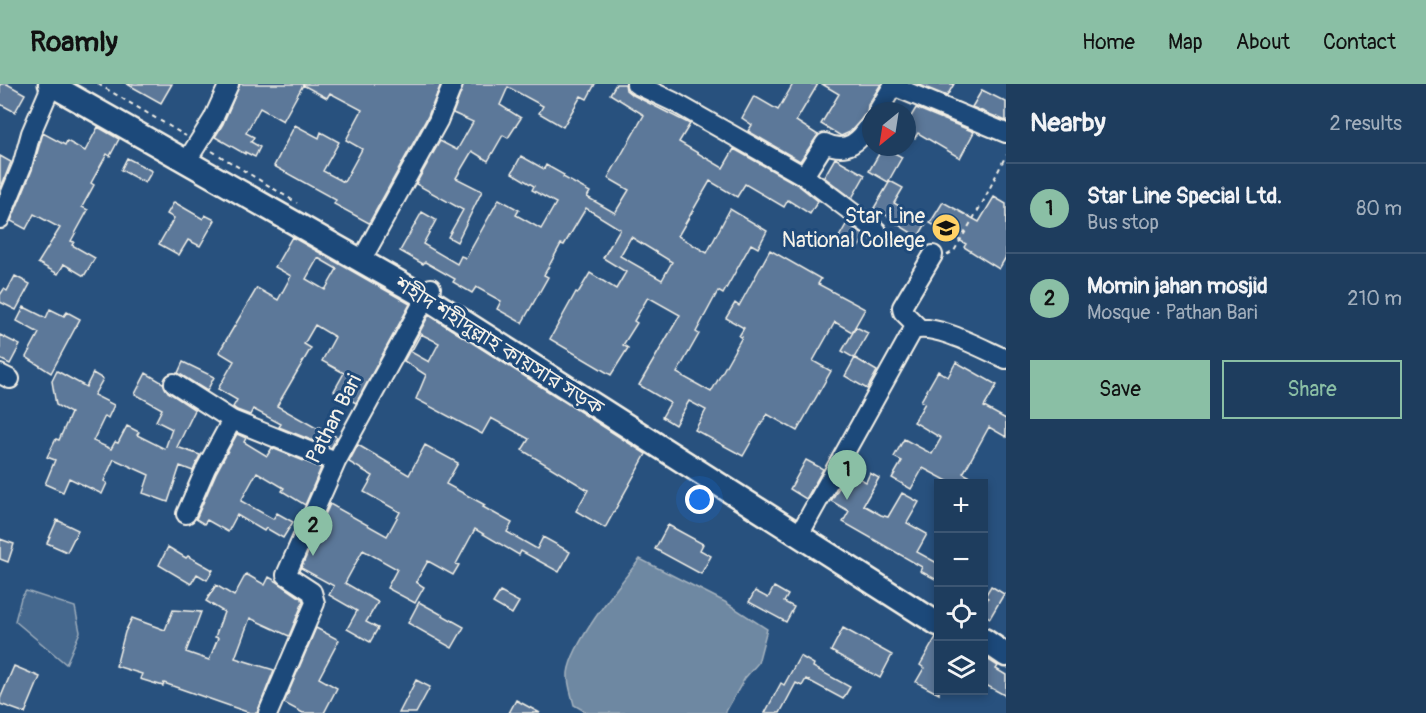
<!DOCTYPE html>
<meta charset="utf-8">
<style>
body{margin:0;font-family:Pangolin,"Noto Sans Bengali",sans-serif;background:#264464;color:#f1f3f6}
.controls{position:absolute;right:18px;bottom:18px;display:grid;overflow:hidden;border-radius:0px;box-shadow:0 3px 9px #0003}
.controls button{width:54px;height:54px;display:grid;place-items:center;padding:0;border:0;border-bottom:2px solid #3c5673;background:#1e3d5e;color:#f1f3f6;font:30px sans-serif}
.compass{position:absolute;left:862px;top:18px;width:54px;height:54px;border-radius:50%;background:#1e3d5e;box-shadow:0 3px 9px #0003;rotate:210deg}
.you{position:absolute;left:700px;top:416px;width:21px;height:21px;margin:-15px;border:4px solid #fff;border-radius:50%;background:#1a73e8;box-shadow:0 0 0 9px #1a73e833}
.badge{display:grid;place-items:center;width:39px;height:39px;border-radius:50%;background:#8abfa5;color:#111;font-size:20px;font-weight:700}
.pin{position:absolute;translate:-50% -50px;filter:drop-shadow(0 2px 3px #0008)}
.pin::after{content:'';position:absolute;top:32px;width:21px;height:18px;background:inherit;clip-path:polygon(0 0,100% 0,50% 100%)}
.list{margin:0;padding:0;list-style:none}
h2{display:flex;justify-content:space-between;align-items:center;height:78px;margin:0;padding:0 24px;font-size:26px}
h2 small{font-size:20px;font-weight:400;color:#a1aebc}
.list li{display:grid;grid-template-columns:39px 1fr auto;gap:18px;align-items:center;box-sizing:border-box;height:90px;padding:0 24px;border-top:2px solid #3c5673}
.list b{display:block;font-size:22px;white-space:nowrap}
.list p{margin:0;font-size:20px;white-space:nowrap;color:#a1aebc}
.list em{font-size:20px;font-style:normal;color:#a1aebc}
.actions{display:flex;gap:12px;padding:18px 24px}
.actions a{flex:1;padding:14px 0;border:2px solid #8abfa5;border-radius:0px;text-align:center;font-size:21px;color:#8abfa5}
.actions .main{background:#8abfa5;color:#111}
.icon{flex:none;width:33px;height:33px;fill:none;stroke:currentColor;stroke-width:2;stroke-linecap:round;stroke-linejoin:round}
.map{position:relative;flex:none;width:1006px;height:629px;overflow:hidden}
header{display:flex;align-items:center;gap:36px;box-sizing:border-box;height:84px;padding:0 30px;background:#8abfa5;color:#111}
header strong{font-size:28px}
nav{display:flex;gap:33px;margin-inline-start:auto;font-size:21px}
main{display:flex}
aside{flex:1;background:#1e3d5e}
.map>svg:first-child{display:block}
.green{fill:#45688e;stroke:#9cacbb;stroke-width:1.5}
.water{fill:#6e88a2;stroke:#a4b2be;stroke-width:1.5}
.building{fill:#5b7899;stroke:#f4f1e8;stroke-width:1.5;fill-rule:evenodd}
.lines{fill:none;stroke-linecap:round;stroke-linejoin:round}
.minor-casing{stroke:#f4f1e8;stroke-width:22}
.major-casing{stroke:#f4f1e8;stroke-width:27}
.path{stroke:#f4f1e8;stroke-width:2;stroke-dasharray:4.5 4.5;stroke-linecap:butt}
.minor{stroke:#1f4a7a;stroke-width:18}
.major{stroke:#1f4a7a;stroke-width:22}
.labels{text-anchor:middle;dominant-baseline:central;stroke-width:6;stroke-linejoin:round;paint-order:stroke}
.poi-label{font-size:21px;fill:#f4f1e8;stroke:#1f4a7a;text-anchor:end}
.street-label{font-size:21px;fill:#f4f1e8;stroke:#1f4a7a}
</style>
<header>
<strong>Roamly</strong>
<nav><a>Home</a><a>Map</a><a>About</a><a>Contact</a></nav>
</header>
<main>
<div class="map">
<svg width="1006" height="629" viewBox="0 0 1006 629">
<rect width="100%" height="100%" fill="#28517e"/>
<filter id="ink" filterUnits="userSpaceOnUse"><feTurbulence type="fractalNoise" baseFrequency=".0167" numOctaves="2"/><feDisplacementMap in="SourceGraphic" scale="12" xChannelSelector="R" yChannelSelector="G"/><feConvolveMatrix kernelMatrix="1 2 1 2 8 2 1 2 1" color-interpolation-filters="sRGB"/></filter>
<g filter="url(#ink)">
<path class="green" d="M26,507L75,523L80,548L66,580L15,537L21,514Z"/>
<path class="water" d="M640,475L725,518L767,545L758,579L745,594L725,629H588L574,621C572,612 567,599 568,589C572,558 620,500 640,475Z"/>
<path class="building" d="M0,0H7L25,10L15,28L0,20Z
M127,0H172L161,19Z
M240,0H441L428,32L369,139L334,120L336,116L274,82L295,41L319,54L321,48L339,58L323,87L344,98L362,65L346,56L362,26L330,9L327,14L303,1L283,37L260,24L246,49L254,53L251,58L260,63L255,73L245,68V70L215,53L223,40Z
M464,0H595L587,15L581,12L563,43L539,29L543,22L508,3L500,21L521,34L508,54L503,51L488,77L472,67L456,94L482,107L457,158L448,153L463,126L416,100L440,57L457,66L473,38L453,29Z
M616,0H625L626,6L631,10L690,40L679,58L723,84L734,65L798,101L818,117L810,130L788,116L784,123L745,100L737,113L710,97L678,152L707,169L730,125L767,147L758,164L751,160L723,210L718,207L696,248L699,250L677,289L711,308L742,253L739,252L744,244L726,234L735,219L739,222L770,166L821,195L818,200L865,225L852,248L835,238L813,277L831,287L797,347L767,330L743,372L695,346L706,326L689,317L675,341L662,333L670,319L639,301L680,231L648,213L634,237L637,239L623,261L628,264L611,291L550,255L576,208L578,209L590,189L616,205L626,188L603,174L620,145L586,124L564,161L561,160L544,191L548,193L522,239L497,225L501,217L476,203L472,209L453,198L455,195L425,178L423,180L400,167L422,128L436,136L423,160L457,180L461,172L466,174L499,115L519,126L516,131L541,145L556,119L532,106L534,102L512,89L521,72L544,85L546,81L564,91L563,93L590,108L587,113L615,129L629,106L608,94L644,31L610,10ZM631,153L672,178L662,196L620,172Z
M793,0H818L796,37L818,51L800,77L748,47L752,41L742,34L754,12L778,26Z
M822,0H881L868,21L867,29L850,48L841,52L821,40L839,10Z
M917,0H954L947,12Z
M982,6L1006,18V37L972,23Z
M916,24L974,48L960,74L918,49L915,54L907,49V39Z
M98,43L119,55L110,72L107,70L91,99L94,101L82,123L88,126L71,157L74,158L72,161L95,174L84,192L64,180L58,190L38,179L60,144L34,130L26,145L11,137L32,86L43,49L65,61L67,57L85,67Z
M883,63L902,73L888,98L869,87Z
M0,72L11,78L0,106Z
M127,74L152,87L145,99L121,86Z
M835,74L865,91L852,114L824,93Z
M890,97L903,104L894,119L927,138L918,153L897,140L898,138L874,124Z
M994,113L1006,120V173L999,185L964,163L966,160L930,139L943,118L979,138Z
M174,118L203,135L205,131L215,136L200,162L188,156L179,171L159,160L174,134L167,130Z
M847,139L865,152L858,164L839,153Z
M292,153L410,220L356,319L334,307L344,289L322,277L335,253L315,241L304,260L311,264L277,322L318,345L319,343L337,353L331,364L279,343L281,340L253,325L250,331L237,326L233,323L237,316L218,305L234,277L219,268L257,204L278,216L291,192L275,183ZM318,174L337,185L325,206L306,195Z
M15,192L30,200L16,226L0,218V211L4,205L7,207Z
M24,223L46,234L50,225L64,232L67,228L80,235L51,289L26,273L39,249L17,237Z
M429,231L646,370L605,444L576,427L588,406L522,366L529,355L491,334L482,350L416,315L426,291L404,277ZM421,250L439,259L429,278L411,268Z
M856,243L868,249L854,274L842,267Z
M0,251L20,261L10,280L0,275Z
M855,274L877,287L867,305L845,292Z
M183,278L214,293L207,307L178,289Z
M956,278L997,301L984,323L1006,335V353L989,343L965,386L963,389L982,399H951L923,384L911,405L892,394L902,377L894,373L904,355L932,370L941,354L914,338L925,319L921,317L938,287L948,293Z
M57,287L86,303L93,289L103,295L94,311L114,321L108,334L105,332L93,357L111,365L115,358L118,359L127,342L139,348L137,351L165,365L172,345L156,337L162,325L135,310L146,289L163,299L168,308L195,326L177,363L200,371L193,387L180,382L168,418L143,409L149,391L114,375L104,397L107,399L102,410L69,394L63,408L45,400L55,376L47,373L56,355L59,356L71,329L56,321L52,297Z
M237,350L246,354L244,358L267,372L272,364L321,384L305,421L282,407L284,404L257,388L241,417L273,435L277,429L293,438L283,454L266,444L264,447L237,431L228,448L207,436L204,440L196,435L216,389Z
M358,361L409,391L425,361L458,379L446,400L485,421L483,423L512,439L507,448L537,465L543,453L570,468L559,488L521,467L519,471L475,445L456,480L459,481L453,491L428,477L416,498L424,503L415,519L387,504L397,485L363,466L345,499L378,518L366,538L378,544L370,558L347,545L357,527L329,511L334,502L301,484L330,420L387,452L400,428L364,408L373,392L349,378Z
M806,376L823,385L806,415L790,405Z
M848,388L866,398L870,389L879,394L863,421L881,431L888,433L902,409L919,418L907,439L927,450L917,468L939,480V497L920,487L922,483L843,438L849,427L831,417Z
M57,436L78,446L67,468L47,459Z
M668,441L703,460L700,466L711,472L701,490L655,465Z
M0,455L14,460L8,478L0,475Z
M168,463L186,474L188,472L213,486L207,496L197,490L191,500L159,481Z
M246,490L265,501L269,493L276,497L302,515L303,518L289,552L250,534L235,574L274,586L257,629H250L164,599L163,602L140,595L142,590L116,582L125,548L132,534L165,546L173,526L201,528L186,568L209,576L218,554L215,553L224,528L206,517L216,501L234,512Z
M991,502L1004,510L990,534L984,530V522L988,514L985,512Z
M774,503L788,511L784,518L794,523L786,538L749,518L755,507L768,514Z
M500,508L519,518L512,530L493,519Z
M419,518L464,543L452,564L408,539Z
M316,544L339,556L319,594L337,604L324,629H303L284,619Z
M843,544L892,571L880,594L831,567Z
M936,553H939V610L916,598L924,584L920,581Z
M800,572L814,580L813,583L850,603L843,615L806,595L802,602L796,599L780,629H765L781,599L784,601Z
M984,573L998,582L996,585L1006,591V612L984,600Z
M14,582L40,593L25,629L0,620V615Z
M416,596L430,603L416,629H399Z
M516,616L540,629H509Z"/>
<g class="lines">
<g class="minor-casing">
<path id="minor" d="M636,0L674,18L804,92L877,147
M878,27L893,2L1006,49
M193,67L213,35L229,0
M804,92L825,59C847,70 860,57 871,39
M0,135L22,82L31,49L52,0
M366,168L438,37L453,0
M919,244L903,228L902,223L933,171
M0,290L10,295
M174,299L232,336L336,378
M186,430L206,384L232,336
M804,442L913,246C937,239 982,265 1006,275
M268,629L315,519L312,508L286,491L336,378L431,204"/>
</g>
<g class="major-casing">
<path id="major" d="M50,0L425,213L938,540
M984,556L1006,571"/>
</g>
<path class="path" d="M98,0L186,52
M212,67L297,119
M947,171L954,167L983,118L1006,71"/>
<use href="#minor" class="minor"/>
<use href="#major" class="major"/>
</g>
</g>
<defs>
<g id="university-disc" transform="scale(1.5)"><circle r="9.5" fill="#ffd166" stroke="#1f4a7a"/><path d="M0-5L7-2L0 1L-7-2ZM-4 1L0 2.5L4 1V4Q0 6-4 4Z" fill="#111"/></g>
</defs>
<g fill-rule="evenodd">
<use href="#university-disc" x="946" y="144"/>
</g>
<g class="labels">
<g class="poi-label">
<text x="925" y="132">Star Line<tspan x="925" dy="24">National College</tspan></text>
</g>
<g class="street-label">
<text transform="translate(499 262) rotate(32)">শহীদ শহীদুল্লাহ কায়সার সড়ক</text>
<text transform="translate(334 335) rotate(-63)">Pathan Bari</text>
</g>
</g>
</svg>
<div class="controls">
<button>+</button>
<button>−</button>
<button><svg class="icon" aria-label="locate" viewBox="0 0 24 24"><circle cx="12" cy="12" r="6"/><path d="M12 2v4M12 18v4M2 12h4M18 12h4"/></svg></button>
<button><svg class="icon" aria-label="layers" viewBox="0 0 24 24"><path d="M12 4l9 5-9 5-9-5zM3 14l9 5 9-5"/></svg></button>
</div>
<svg class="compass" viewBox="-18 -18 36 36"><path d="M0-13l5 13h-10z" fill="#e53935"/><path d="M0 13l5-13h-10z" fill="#a1aebc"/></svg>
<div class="you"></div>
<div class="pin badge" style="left:847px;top:416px">1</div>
<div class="pin badge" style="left:313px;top:472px">2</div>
</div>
<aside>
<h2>Nearby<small>2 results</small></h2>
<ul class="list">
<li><span class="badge">1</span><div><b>Star Line Special Ltd.</b><p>Bus stop</p></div><em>80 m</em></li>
<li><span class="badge">2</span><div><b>Momin jahan mosjid</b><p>Mosque · Pathan Bari</p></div><em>210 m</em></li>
</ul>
<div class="actions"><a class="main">Save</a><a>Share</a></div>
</aside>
</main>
